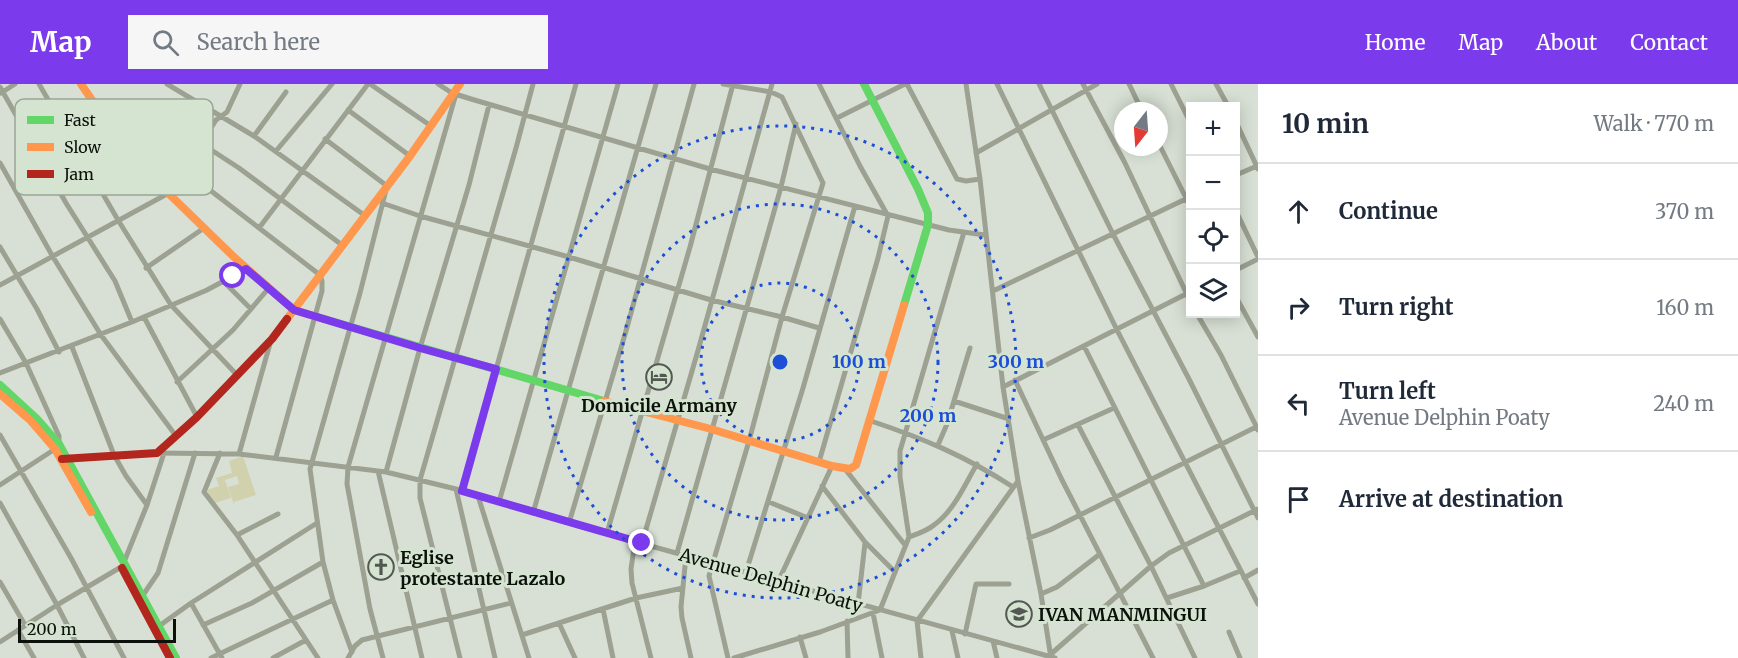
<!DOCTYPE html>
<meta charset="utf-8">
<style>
body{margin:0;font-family:Merriweather,serif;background:#f6f6f7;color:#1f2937}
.controls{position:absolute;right:18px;top:18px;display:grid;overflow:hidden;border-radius:0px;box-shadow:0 3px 15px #0003}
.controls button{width:54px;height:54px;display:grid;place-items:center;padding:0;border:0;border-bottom:2px solid #e0e1e3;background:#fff;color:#1f2937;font:30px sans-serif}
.compass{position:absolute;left:1114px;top:18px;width:54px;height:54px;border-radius:50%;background:#fff;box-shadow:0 3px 15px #0003;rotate:197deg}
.scale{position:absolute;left:18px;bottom:15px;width:158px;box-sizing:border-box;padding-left:6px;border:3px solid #0c110b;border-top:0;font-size:16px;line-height:21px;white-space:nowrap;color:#0c110b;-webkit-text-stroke:4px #d5e4d1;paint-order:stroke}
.stop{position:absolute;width:18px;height:18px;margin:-14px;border:4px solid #7c3aed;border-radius:50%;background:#fff}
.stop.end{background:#7c3aed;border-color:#fff;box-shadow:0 2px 6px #0008}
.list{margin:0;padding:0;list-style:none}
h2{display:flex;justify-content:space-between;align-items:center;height:78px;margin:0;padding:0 24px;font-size:26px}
h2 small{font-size:20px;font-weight:400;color:#747a83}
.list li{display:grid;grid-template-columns:39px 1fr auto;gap:18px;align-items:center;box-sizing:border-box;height:96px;padding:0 24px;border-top:2px solid #e0e1e3}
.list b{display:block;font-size:22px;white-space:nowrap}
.list p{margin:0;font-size:20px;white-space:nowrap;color:#747a83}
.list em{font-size:20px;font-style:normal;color:#747a83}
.icon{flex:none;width:33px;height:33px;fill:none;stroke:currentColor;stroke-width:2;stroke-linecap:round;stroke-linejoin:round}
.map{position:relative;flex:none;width:1258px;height:574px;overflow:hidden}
header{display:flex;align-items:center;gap:36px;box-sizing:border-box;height:84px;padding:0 30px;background:#7c3aed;color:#fff}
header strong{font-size:28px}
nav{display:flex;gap:33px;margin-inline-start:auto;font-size:21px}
.search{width:420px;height:54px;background:#f6f6f7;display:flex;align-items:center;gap:15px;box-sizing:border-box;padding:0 21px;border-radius:0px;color:#747a83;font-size:22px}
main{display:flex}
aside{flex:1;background:#fff}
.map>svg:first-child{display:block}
.green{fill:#d2d1ae}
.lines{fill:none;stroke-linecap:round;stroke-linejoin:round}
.street{stroke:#9ca191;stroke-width:5}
.fast{stroke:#63d668;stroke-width:8}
.slow{stroke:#ff974d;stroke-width:8}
.jam{stroke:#b3261e;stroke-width:8}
.route{stroke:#7c3aed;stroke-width:8}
.ring{fill:none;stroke:#1d4ed8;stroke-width:3;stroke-dasharray:3 6}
.labels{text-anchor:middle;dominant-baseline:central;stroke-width:6;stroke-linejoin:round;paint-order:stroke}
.poi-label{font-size:18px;font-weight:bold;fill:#0c110b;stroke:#d5e4d1;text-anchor:start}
.street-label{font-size:18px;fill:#0c110b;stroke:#d5e4d1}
.key{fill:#d5e4d1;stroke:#99a596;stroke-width:1.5}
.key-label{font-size:16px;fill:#0c110b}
.centre{fill:#1d4ed8;stroke:#d5e4d1;stroke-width:3}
.ring-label{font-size:18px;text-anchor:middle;font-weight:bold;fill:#1d4ed8;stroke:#d5e4d1;stroke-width:6;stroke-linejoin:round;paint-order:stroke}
</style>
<header>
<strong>Map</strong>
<div class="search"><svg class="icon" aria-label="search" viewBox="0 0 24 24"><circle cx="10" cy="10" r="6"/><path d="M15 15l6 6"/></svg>Search here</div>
<nav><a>Home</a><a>Map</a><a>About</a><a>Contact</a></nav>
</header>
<main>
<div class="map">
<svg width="1258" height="574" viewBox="0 0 1258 574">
<rect width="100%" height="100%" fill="#d8e0d5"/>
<path class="green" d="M243,372L256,411L234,418V421L228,403L239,400L237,392L225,396L231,414L212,420L207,406L219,402L216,394L232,389L229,377Z"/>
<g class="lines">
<path class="street" d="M39,0L118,136L171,221L237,291
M167,0L254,52L364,131
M370,0L431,42
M438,0L452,9L471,15L710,85L949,146L985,151
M723,0L771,8L782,13L823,99L782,233L749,357L709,492L728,574
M907,0L957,95L966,97L980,95
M966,0L980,95L1003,303L1018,397L1041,510L1051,574
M997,0L1117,246L1258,520
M1039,0L1113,150L1190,297L1258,434
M1083,0L1125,79L1190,217
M1129,0L1142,27
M1171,0L1190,38
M1216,0L1228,22
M0,3L66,119L115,197L132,238
M1,9L15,0
M348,26L410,72
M156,30L239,84L342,161
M837,34L905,0
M1236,38L1258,85
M254,52L286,8
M325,55L387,102L360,209L310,385L323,478L333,516L352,568
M1159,60L1190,122
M276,67L332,0
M976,69L1097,0
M0,79L53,173L101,251L176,352
M184,86L320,191L322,197V207L276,373
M1236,91L1257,82
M382,119L420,132L569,173L711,216L782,233L819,244
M1236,127L1258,173
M259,144L368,0
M0,163L37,225L59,268
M146,184L204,144
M1236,186L1258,175
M223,197L251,225
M0,201L167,110L174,103L216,36L227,28L240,0
M993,207L1190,113
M1236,213L1258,253
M1197,230L1221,271L1258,346
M144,233L197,333
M0,235L26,279L59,352V360L55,365L0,401
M1084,262L1204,502
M72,263L114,371L126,392L147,421
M0,289L132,238L207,206L246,185
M1015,296L1061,394L1153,574
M177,298L233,246L268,205
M1003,303L1190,208
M954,317L1009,335
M871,337C925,355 965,372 1013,403
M1078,341L1151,482L1195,574
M0,351L71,474L124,574
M1043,356L1114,324
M938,361L947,340L970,264
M157,369L239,370L386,388L456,405L582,443L1055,574
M220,369L204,408L237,451L318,574
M239,370L271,256
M819,378L878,174L888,132L860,82L819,0
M845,385L905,461
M378,387L422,574
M386,388L420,264L469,101L489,21
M822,402L865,458L895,488
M456,405L495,574
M462,407L576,0
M478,412L529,574
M499,418L618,0
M769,418L808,434
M0,419L57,521L84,574
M533,429L656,0
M569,439L626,247L694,0
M607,449L690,163L733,0
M237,451L278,430
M909,453C917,450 927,447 934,441C954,427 965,400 977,380
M1029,454L1050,446L1258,342
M635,457L631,485L632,499L651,574
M642,459L699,263L772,0
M677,469L781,103L796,40
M686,472L681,523L682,534L691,574
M124,478L147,421L164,369
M746,488L803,304L855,122
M1244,494L1258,486
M0,498L25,541
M778,498L832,382
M1041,510L1057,503L1100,470
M143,511L158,489L195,369
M1167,514L1204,502L1240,487
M191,519L222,574
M858,520L865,459
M603,525L613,574
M873,529L882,574
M847,537L848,574
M559,539L575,574
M203,541L252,519L323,478
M159,542L191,519L317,439
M18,546L34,574
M952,547L958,574
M1229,548L1240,574
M965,550L976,500H1009
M522,551L636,514L683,504
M800,553L806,574
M993,557L997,574
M0,558L57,521L121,483
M1051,570L1151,482L1169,469L1258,425
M211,574L333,516
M273,574L306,556
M348,574L355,562L362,556L511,519
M383,574L370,525L350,416L347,400L348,383L456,10
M460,574L420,414V396L516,64L533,0
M734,574L820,548L880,526L909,453L900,393V367L964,148
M921,574L917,537L1018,397"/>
<path class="fast" d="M864,0L918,105L928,129V141L904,221
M324,235L604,317
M0,301L37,335L59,360L176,574"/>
<path class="slow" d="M81,0L130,72L235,174L294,226L324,235
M287,235L410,72L460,0
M0,310L30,336L55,365L91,428
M604,317L711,345L832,382L850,385L856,381L904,221"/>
<path class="jam" d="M62,375L157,369L197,333L272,255L287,235
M122,484L170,574"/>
</g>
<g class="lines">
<path class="route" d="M233,192L246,185L294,226L420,264L496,285L462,407L642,459"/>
</g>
<g class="ring">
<circle cx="780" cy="278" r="79"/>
<circle cx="780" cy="278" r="158"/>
<circle cx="780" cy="278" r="236"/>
</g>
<defs>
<g id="hotel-ring" transform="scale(1.35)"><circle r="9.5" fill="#d5e4d1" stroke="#535952" stroke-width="1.5"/><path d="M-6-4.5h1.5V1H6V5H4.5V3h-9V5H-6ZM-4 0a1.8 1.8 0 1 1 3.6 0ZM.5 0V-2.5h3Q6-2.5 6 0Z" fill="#535952"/></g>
<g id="church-ring" transform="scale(1.35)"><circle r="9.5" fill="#d5e4d1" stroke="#535952" stroke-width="1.5"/><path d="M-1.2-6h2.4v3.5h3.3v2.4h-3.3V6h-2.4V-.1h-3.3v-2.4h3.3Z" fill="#535952"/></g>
<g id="university-ring" transform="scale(1.35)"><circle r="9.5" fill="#d5e4d1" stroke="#535952" stroke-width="1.5"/><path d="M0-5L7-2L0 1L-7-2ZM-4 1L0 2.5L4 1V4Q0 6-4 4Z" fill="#535952"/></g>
</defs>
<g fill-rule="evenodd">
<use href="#hotel-ring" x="659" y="293"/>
<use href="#church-ring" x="381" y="483"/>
<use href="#university-ring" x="1019" y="530"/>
</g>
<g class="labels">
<g class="poi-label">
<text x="659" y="321" text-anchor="middle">Domicile Armany</text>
<text x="400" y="473">Eglise<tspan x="400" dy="21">protestante Lazalo</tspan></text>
<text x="1038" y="530">IVAN MANMINGUI</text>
</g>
<g class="street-label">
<text transform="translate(771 496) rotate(16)">Avenue Delphin Poaty</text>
</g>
</g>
<rect x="15" y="15" width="198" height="96" rx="9" class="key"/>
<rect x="27" y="32" width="27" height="8" fill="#63d668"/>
<rect x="27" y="59" width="27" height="8" fill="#ff974d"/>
<rect x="27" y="86" width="27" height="8" fill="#b3261e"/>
<g class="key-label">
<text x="64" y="42">Fast</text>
<text x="64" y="69">Slow</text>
<text x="64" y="96">Jam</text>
</g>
<circle cx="780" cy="278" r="9" class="centre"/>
<g class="ring-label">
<text x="859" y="284">100 m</text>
<text x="1016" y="284">300 m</text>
<text x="928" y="338">200 m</text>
</g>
</svg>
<div class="controls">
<button>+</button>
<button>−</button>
<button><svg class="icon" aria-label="locate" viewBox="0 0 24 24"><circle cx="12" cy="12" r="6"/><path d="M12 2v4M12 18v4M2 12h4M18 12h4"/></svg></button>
<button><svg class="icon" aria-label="layers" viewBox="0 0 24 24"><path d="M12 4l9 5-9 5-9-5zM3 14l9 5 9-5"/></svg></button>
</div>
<svg class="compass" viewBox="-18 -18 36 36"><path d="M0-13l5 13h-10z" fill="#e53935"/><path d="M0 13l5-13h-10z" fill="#747a83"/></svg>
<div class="scale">200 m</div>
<div class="stop" style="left:233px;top:192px"></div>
<div class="stop end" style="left:642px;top:459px"></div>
</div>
<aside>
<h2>10 min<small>Walk · 770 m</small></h2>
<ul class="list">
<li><svg class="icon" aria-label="ahead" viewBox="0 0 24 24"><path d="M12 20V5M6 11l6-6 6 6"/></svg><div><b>Continue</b></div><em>370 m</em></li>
<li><svg class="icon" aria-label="right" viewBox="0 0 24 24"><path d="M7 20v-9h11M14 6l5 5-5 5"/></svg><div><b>Turn right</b></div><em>160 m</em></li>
<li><svg class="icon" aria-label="left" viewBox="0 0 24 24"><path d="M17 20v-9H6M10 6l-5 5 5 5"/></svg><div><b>Turn left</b><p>Avenue Delphin Poaty</p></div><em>240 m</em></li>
<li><svg class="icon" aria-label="arrive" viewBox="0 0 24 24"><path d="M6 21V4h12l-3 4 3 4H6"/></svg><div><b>Arrive at destination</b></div></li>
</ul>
</aside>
</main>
